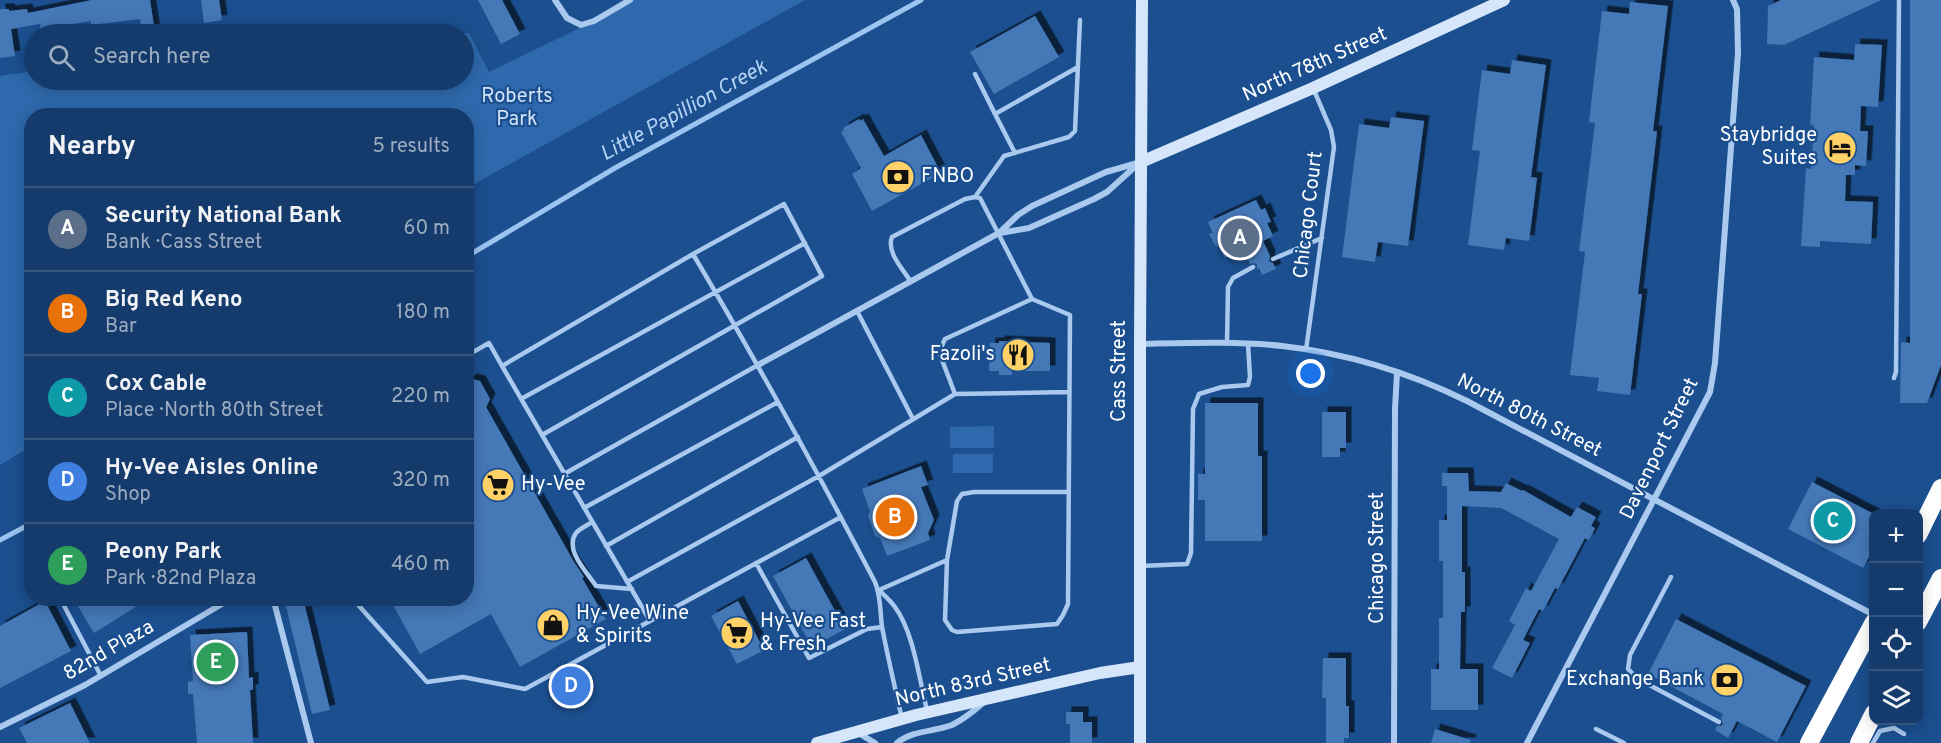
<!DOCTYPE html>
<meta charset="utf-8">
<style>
body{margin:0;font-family:Overpass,sans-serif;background:#214673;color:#f1f3f6}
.controls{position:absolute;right:18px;bottom:18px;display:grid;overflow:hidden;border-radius:12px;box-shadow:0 3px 15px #0003}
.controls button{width:54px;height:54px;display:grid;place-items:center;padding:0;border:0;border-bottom:2px solid #33557e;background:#143b6b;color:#f1f3f6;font:30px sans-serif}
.you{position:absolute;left:1311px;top:374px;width:21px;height:21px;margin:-15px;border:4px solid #fff;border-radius:50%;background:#1a73e8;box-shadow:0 0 0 9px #1a73e833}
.badge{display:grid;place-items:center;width:39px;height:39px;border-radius:50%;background:#ffd166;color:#fff;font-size:20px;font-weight:700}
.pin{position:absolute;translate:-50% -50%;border:3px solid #fff;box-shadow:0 2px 6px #0006}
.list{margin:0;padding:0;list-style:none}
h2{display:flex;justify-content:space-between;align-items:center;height:78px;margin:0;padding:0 24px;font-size:26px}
h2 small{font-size:20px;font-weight:400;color:#9dadc1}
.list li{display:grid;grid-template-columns:39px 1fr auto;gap:18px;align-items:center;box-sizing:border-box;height:84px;padding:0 24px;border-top:2px solid #33557e}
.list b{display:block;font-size:22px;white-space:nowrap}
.list p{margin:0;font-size:20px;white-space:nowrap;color:#9dadc1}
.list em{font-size:20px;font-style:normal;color:#9dadc1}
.icon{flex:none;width:33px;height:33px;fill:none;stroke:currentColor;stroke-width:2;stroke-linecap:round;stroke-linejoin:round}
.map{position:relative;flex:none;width:1941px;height:743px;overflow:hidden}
.search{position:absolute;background:#143b6b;box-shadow:0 3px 15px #0003;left:24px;top:24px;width:450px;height:66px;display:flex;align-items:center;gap:15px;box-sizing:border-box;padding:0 21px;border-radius:33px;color:#9dadc1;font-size:22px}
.panel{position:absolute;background:#143b6b;box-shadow:0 3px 15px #0003;left:24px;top:108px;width:450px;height:498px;border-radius:24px}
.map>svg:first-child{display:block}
.green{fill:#2e69ad}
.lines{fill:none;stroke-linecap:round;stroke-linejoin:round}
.stream{stroke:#9cc4f0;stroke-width:5}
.building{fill:#4478b7;filter:url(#shadow)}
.lane{stroke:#a9c9ee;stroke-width:4.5}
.street{stroke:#a9c9ee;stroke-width:6}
.secondary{stroke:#d6e6fa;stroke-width:12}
.highway{stroke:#fff;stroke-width:18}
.labels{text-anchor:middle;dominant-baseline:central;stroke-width:4.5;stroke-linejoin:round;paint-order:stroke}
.street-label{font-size:20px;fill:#fff;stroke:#1b4f8f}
.park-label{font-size:20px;fill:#cfe3fa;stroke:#1b4f8f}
.poi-label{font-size:20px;fill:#fff;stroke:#1b4f8f;text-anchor:start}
.water-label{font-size:21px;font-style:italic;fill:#b5d3f5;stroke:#1b4f8f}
</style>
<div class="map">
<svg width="1941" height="743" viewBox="0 0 1941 743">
<defs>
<filter id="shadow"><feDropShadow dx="5.5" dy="-5.5" stdDeviation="0" flood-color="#0009"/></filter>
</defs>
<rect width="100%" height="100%" fill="#1b4f8f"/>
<path class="green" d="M630,0H805L467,188L466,116H32L31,446L0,465V76L34,71V80H464V34H457L469,33L489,72L594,21Z
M994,426V448H950V427Z
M953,454H993V473H953Z"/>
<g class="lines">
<path class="stream" d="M466,257L615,168L921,0
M0,540L32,523"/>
</g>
<path class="building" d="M92,0H150L155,33L142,34L140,19L91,25V21L55,27L56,34H42L40,24L11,29L15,56L0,58V9H9V11L27,9L28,13Z
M201,0H219L222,20L204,23Z
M478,0H502L520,34L501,44Z
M1781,0H1881L1784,45L1767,44L1768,6Z
M1910,0H1941V365L1927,403H1900L1901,342L1910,343Z
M1630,2L1668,6L1653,131H1657L1638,294H1642L1630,395L1597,391L1599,378L1570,375L1585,252L1579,251L1595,123L1589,122L1602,11L1629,14Z
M1035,16L1059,57L994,94L970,52Z
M1855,44L1882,45L1878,107L1861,106L1860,131H1868L1866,166L1855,165V175H1846L1845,201L1873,202L1871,244L1820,241V247L1801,246L1806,168L1811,169L1814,126L1810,124L1814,57L1854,60Z
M1512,60L1546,65L1531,177L1537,178L1529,241L1506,238L1504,250L1468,245L1480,151L1472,150L1482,70L1510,74Z
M1391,117L1424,121L1408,246L1378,242L1375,262L1342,257L1359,124L1389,128Z
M859,119L860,121L863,119L884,156L921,135L941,173L872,211L852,174L861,168L841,132L844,130L843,128Z
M1256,200L1261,210L1265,208L1271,222L1267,223L1273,236L1263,241L1270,256L1269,261L1273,263L1276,269L1262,275L1259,268L1257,269V264L1254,263L1250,264L1247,257L1244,258L1240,251L1225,258L1219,246L1216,247L1209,234L1213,233L1208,222Z
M999,341L1050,343V371H1012V375H999V371H989L990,343H999Z
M472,379L480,381L490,399L486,407L574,562L584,577L582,578L606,619L520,667L491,614L420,654L389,598H466V382Z
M1205,403H1258V456H1262V541H1205V500H1198V474H1205Z
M1322,412H1346V448H1340V457H1322Z
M921,466L928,485L921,487L934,520L928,533L930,540L887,556L880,538L875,536L868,516L870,511L862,489Z
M1442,473H1468L1469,491L1501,492L1506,483L1522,491L1523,490L1571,517L1577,507L1596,517L1591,526L1595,528L1589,540L1585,538L1558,589L1555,588L1543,611L1539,609L1523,640L1530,643L1512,678L1492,668L1515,625L1509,621L1526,588L1531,591L1559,539L1501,508L1462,506V572H1465V612H1461L1460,669H1478V710H1431V669H1439V618H1443V561H1439V520H1447V486H1442Z
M1812,482L1874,514V548L1863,568L1788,529Z
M806,558L845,629L812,647L773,576Z
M73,598H150L94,633Z
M284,598H303L330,710L312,714Z
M45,601L71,651L0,688V626Z
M738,601L764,650L737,664L711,616Z
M1676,619L1806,686L1777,742L1737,721L1728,738L1715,730L1717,726H1721L1723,724L1721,718L1723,714L1648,674Z
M247,632L249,678L253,677V690H250L253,743H197L193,694H188V682L193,681L190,635Z
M1323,658H1346V706H1349V738H1344V743H1326V698H1322Z
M70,703L90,743H27L19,728Z
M1066,712H1083V722H1092V743H1070V724H1066Z
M1435,729L1471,740L1470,743H1431Z"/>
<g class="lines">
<path class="lane" d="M975,74L995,114
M1015,153L995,114L1078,67
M975,197L1004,156L1069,137L1075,131L1080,20
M1273,259L1322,238
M911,282C903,269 886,252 892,237L965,199L975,197L980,198L1032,299
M857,311L913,419
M1227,343L1228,287L1233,278L1253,267
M1306,350L1334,147L1331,130L1313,88
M466,356L489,343L502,366
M1894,378L1896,372L1899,0
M955,394L939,352L945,339L1032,299L1070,315L1068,604L1063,615L1057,624L957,632L952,630L945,620L947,560L957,501L962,494L974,492H1069
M521,399L805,243
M542,435L822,276L784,204L693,254
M564,474L758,365
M584,508L778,402
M841,517L650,621L502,366L693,254C757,362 817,471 875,582C881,596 880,612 882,627C888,658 895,688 902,719
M592,522C588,525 579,529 576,533C564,550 587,572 596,586L632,589
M606,546L798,437
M756,563L809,658L867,629L882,627
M1140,566L1187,564L1191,553L1193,409L1199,394L1222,387L1248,385L1250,377L1248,344
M1671,577L1630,655L1628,669L1638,679L1719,722
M627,582L819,476L955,394L1069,392
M879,590C884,595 891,601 895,607C914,633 919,679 927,710
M879,590L947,560
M60,598L101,676
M352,598L427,682L463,677L525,689L650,621
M1596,729L1624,743
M1873,743L1880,731L1894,728L1904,734"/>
<path class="street" d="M555,0L567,18L581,25L594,21L630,0
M1000,233L1029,228L1094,199L1107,192L1138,164
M1140,344C1187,343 1235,341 1282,346C1345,353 1410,373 1467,401L1874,615
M758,365L999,233L1018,215L1032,206L1106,172L1141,162
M273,598L311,743
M0,727L85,685L232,598
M860,734L875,743
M897,743C913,730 934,732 952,725C964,719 974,711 984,702
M1394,743L1395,409L1397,373
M1527,743L1710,392L1715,363L1738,53L1737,9L1733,0"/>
<path class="secondary" d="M1141,162L1313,88L1504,0
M817,743L916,715L1100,673L1140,667
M1140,743V344L1142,0"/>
<path class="highway" d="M1918,535L1941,488
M1918,622L1941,578
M1809,743L1874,622
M1859,743L1874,713"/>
</g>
<defs>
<g id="hotel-disc" transform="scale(1.725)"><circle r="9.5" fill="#ffd166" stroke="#1b4f8f"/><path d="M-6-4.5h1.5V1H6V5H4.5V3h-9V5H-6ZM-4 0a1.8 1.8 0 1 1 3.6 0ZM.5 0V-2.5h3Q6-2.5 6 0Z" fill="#111"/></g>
<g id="bank-disc" transform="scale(1.725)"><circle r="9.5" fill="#ffd166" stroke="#1b4f8f"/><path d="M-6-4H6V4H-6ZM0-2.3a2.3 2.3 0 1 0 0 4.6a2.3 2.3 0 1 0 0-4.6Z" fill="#111"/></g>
<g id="restaurant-disc" transform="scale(1.725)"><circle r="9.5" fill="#ffd166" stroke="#1b4f8f"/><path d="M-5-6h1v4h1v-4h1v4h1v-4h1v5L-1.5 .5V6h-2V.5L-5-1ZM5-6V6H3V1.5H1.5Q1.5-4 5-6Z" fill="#111"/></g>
<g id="supermarket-disc" transform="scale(1.725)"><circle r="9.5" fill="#ffd166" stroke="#1b4f8f"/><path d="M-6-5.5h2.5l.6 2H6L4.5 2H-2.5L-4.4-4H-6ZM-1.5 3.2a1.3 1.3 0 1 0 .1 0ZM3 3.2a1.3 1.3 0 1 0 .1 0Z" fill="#111"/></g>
<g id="shop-disc" transform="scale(1.725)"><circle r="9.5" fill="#ffd166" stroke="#1b4f8f"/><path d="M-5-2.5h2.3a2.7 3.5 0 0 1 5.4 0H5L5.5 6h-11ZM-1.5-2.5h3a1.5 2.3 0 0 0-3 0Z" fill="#111"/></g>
</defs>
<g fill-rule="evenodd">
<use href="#hotel-disc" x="1840" y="148"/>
<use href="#bank-disc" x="898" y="177"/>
<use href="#restaurant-disc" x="1018" y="355"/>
<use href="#supermarket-disc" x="498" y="485"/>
<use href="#shop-disc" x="553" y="625"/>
<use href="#supermarket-disc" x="737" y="633"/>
<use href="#bank-disc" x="1727" y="680"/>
</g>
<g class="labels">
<g class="street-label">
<text transform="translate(1315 65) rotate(-24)">North 78th Street</text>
<text transform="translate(1309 215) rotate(-83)">Chicago Court</text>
<text transform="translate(1120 371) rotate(-90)">Cass Street</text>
<text transform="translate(1529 416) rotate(27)">North 80th Street</text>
<text transform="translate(1660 449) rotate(-64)">Davenport Street</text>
<text transform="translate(1378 558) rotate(-90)">Chicago Street</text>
<text transform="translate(109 651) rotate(-30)">82nd Plaza</text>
<text transform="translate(973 683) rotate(-13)">North 83rd Street</text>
</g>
<g class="park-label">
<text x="517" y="97">Roberts<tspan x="517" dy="23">Park</tspan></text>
</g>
<g class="poi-label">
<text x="1817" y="136" text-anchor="end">Staybridge<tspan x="1817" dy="23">Suites</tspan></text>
<text x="921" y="177">FNBO</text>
<text x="995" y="355" text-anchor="end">Fazoli's</text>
<text x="521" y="485">Hy-Vee</text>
<text x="576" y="614">Hy-Vee Wine<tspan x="576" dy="23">&amp; Spirits</tspan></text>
<text x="760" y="622">Hy-Vee Fast<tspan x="760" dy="23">&amp; Fresh</tspan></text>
<text x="1704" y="680" text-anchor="end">Exchange Bank</text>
</g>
<g class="water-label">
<text transform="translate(684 111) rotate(-29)">Little Papillion Creek</text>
</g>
</g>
</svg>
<div class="controls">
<button>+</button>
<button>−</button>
<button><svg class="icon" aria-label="locate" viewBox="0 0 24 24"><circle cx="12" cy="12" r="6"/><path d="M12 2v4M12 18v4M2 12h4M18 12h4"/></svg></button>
<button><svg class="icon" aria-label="layers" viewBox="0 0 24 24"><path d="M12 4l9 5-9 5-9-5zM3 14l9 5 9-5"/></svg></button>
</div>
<div class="you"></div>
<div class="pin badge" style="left:1240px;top:238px;background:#5c6f8a">A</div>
<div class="pin badge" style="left:895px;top:517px;background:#e8710a">B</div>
<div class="pin badge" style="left:1833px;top:521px;background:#0f9aa8">C</div>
<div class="pin badge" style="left:571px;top:686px;background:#3f7fe0">D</div>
<div class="pin badge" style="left:216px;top:662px;background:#2e9e5b">E</div>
<div class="search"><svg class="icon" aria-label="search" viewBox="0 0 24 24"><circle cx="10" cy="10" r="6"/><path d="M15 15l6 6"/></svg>Search here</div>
<section class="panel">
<h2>Nearby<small>5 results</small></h2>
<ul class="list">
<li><span class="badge" style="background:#5c6f8a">A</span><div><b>Security National Bank</b><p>Bank · Cass Street</p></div><em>60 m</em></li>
<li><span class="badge" style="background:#e8710a">B</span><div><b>Big Red Keno</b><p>Bar</p></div><em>180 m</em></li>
<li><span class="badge" style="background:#0f9aa8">C</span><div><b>Cox Cable</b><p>Place · North 80th Street</p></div><em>220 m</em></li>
<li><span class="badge" style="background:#3f7fe0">D</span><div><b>Hy-Vee Aisles Online</b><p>Shop</p></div><em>320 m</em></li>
<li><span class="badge" style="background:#2e9e5b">E</span><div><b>Peony Park</b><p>Park · 82nd Plaza</p></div><em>460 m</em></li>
</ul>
</section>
</div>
